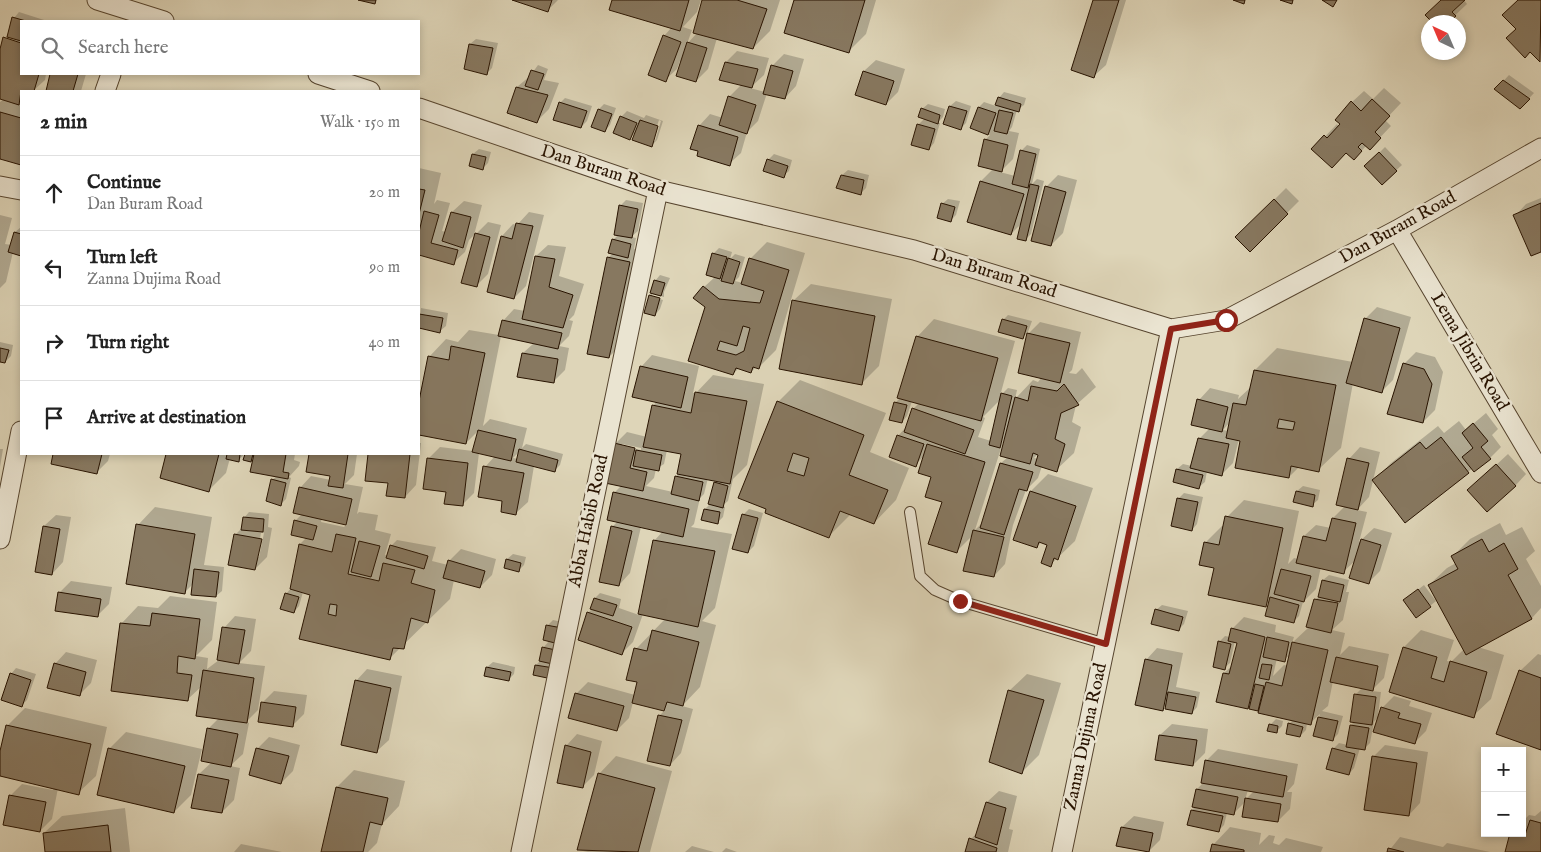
<!DOCTYPE html>
<meta charset="utf-8">
<style>
body{margin:0;font-family:"IM FELL English",serif;background:#f6f6f6;color:#222}
.controls{position:absolute;right:15px;bottom:15px;display:grid;overflow:hidden;border-radius:0px;box-shadow:0 2px 8px #0003}
.controls button{width:45px;height:45px;display:grid;place-items:center;padding:0;border:0;border-bottom:1px solid #e0e0e0;background:#fff;color:#222;font:25px sans-serif}
.compass{position:absolute;left:1421px;top:15px;width:45px;height:45px;border-radius:50%;background:#fff;box-shadow:0 2px 8px #0003;rotate:316deg}
.stop{position:absolute;width:15px;height:15px;margin:-11px;border:4px solid #8f2418;border-radius:50%;background:#fff}
.stop.end{background:#8f2418;border-color:#fff;box-shadow:0 1px 5px #0008}
.list{margin:0;padding:0;list-style:none}
h2{display:flex;justify-content:space-between;align-items:center;height:65px;margin:0;padding:0 20px;font-size:21px}
h2 small{font-size:16px;font-weight:400;color:#767676}
.list li{display:grid;grid-template-columns:32px 1fr auto;gap:15px;align-items:center;box-sizing:border-box;height:75px;padding:0 20px;border-top:1px solid #e0e0e0}
.list b{display:block;font-size:19px;white-space:nowrap}
.list p{margin:0;font-size:16px;white-space:nowrap;color:#767676}
.list em{font-size:16px;font-style:normal;color:#767676}
.icon{flex:none;width:28px;height:28px;fill:none;stroke:currentColor;stroke-width:2;stroke-linecap:round;stroke-linejoin:round}
.map{position:relative;flex:none;width:1541px;height:852px;overflow:hidden}
.search{position:absolute;background:#fff;box-shadow:0 2px 8px #0003;left:20px;top:20px;width:400px;height:55px;display:flex;align-items:center;gap:12px;box-sizing:border-box;padding:0 18px;border-radius:0px;color:#767676;font-size:19px}
.panel{position:absolute;background:#fff;box-shadow:0 2px 8px #0003;left:20px;top:90px;width:400px;height:365px;border-radius:0px}
.map>svg:first-child{display:block}
.shadow{fill:#0003;fill-rule:evenodd}
.building{fill:#877860;stroke:#281300;fill-rule:evenodd}
.lines{fill:none;stroke-linecap:round;stroke-linejoin:round}
.lane-casing{stroke:#56442e;stroke-width:12}
.street-casing{stroke:#56442e;stroke-width:21}
.lane{stroke:#eae4d1;stroke-width:10}
.street{stroke:#eae4d1;stroke-width:19}
.route{stroke:#8f2418;stroke-width:6}
.labels{text-anchor:middle;dominant-baseline:central;stroke-width:5;stroke-linejoin:round;paint-order:stroke}
.street-label{font-size:18px;fill:#281300;stroke:#eae4d1}
</style>
<div class="map">
<svg width="1541" height="852" viewBox="0 0 1541 852">
<rect width="100%" height="100%" fill="#ded5b8"/>
<filter id="stains"><feTurbulence type="fractalNoise" baseFrequency=".004" numOctaves="4"/><feColorMatrix values="0 0 0 0 .2 0 0 0 0 .09 0 0 0 0 .02 0 0 0 .5 -.17"/></filter>
<radialGradient id="worn" r=".72"><stop offset=".6" stop-color="#630" stop-opacity="0"/><stop offset="1" stop-color="#630" stop-opacity=".3"/></radialGradient>
<path class="shadow" d="M514,0H558L548,10Z
M613,0H701L697,12L683,27L692,30L687,44L697,33L703,0H780L770,31L753,48L717,38L708,69L696,81L680,61L677,69L665,80L664,36L672,27Z
M795,0H876L866,34L849,51Z
M1095,0H1126L1106,65L1094,76Z
M1442,0H1464L1467,4L1448,22H1434L1427,15Z
M1519,0H1541L1540,60L1517,29Z
M19,12L44,20L21,21V74H46L45,80L33,91H21V100L19,103H21V164L0,157V102L4,99L0,98V53L14,18Z
M476,39L498,43L492,68L487,73L470,44Z
M737,51L769,58L764,75L750,88L765,92L772,66L784,54L804,59L796,86L785,98L767,93L758,121L747,132L741,153L729,164L699,126L710,114L723,118L729,97L742,84L726,62Z
M876,60L905,69L898,92L886,104L864,71Z
M538,65L548,69L544,80L559,83L549,109L537,121L517,87L530,76Z
M51,74H86L81,91H47Z
M1509,75L1534,93L1520,108L1496,89Z
M1384,88L1401,103L1385,120L1391,126L1370,148L1366,146L1354,159L1346,152L1313,149L1337,124L1339,127L1352,102L1364,91L1373,99Z
M1004,92L1026,98L1024,105L1017,110L1012,127L1009,131L1019,133L1013,159L1000,172L1015,176L1021,151L1027,145L1040,149L1032,184L1037,179L1044,181L1031,234L1025,240L1022,223L1011,234L981,181L993,169L985,140L990,135L972,128L979,107L984,102L996,106L999,98Z
M565,98L592,106L587,121L581,127L560,103Z
M956,101L971,106L966,123L960,129L945,124L950,106Z
M604,104L616,108L610,125L605,131L599,109Z
M928,104L945,109L943,117L937,123H940L934,143L929,149L918,125L925,118L922,109Z
M627,111L644,118L646,115L663,121L657,140L651,146L636,132L630,138L621,117ZM659,120L661,121L655,141H652Z
M1385,147L1402,165L1382,183L1366,166Z
M479,149L491,152L488,163L482,169L470,166L473,154Z
M774,154L792,160L789,171L783,176L768,160Z
M419,168L441,173L434,204L437,200L450,203L442,231L446,232L452,212L464,201L482,205L474,235L469,240L465,252L453,263L419,253Z
M848,170L869,175L866,188L860,194L842,175Z
M1058,175L1077,180L1063,233L1051,245L1046,187Z
M1286,188L1299,201L1250,250L1237,237Z
M1541,198V251L1515,216L1526,204Z
M948,199L960,201L956,215L951,220L942,204Z
M626,200L643,203L638,231L631,237L636,238L634,249L640,250L621,345L609,357L608,258L613,253V240L618,235L620,206Z
M529,212L544,215L526,286L514,298L488,291L502,236L513,224L517,225Z
M0,215L12,218L5,244L12,245L15,232L21,227V255L13,252L6,282L0,288Z
M488,222L501,225L488,274L476,286V234Z
M767,242L805,253L776,350L758,368L756,367L751,372L739,368L733,374L690,361L707,307L704,287L715,277L713,254L719,248L732,252L730,259L735,254L745,257L739,277L735,281L743,283L750,259Z
M548,245L566,247L559,276L584,284L574,315L569,320L573,321L569,336L559,346L569,348L565,370L553,382L523,353L534,343L501,336L483,426L490,419L527,428L522,448L526,444L563,454L560,465L554,471L534,466L528,502L516,513L504,500L485,467L495,456L479,453L474,493L462,505L447,491L428,459L440,447L473,451L479,430L466,443L419,434V407L429,357L446,339L458,342L469,330L499,335L503,321L514,309L525,311L536,256ZM521,450L518,459L513,458Z
M660,275L670,278L664,292V297L652,294V297L663,300L660,309L655,315L645,312L650,295L653,293L655,281Z
M811,284L892,299L879,366L861,384L793,301Z
M1377,307L1411,317L1393,380L1382,391L1353,383L1341,448L1318,470L1299,467L1289,477L1239,439L1233,463L1222,474L1207,471L1205,482L1199,487L1174,481L1177,469L1183,464L1192,466L1199,439L1210,428L1199,400L1210,388L1239,395L1238,399L1252,386L1255,370L1277,348L1353,362L1365,319ZM1230,422L1229,431L1223,430Z
M421,308L448,313L446,326L440,331L419,327Z
M1008,315L1032,321L1028,332L1023,337L1003,320Z
M934,319L1015,341L1000,396L1008,388L1017,390L1015,399L1033,380L1038,382L1042,377L1028,334L1040,322L1081,332L1072,370L1069,373L1076,374L1082,368L1096,387L1076,405L1072,422L1081,427L1074,453L1056,470L1042,466L1038,478L1026,490L1013,525L1005,564L994,576L973,535L956,552L943,501L925,455L915,465L898,436L906,427L913,409L919,403L912,401L907,416L902,422L895,403L900,398L917,337ZM1001,399L991,441L978,437L985,418L983,417ZM1004,439H1006L1008,457L1001,463L984,521L975,530ZM1041,451L1039,459L1034,458Z
M0,342L13,345L11,356L5,362L0,361Z
M1416,352L1435,357L1443,372L1435,410L1423,422L1404,364Z
M652,355L699,366L693,393H696L713,375L764,384L747,465L733,479L728,501L722,506L725,507L723,517L718,522L705,509L711,503L715,483L718,480L708,478L704,494L700,498L694,524L691,527L732,534L715,608L702,621L716,625L700,687L682,706L693,709L681,753L670,765L648,760L660,715L665,710L633,702L629,718L617,730L570,717L577,693L588,682L635,695L638,681L636,649L665,619L643,614L633,642L621,654L588,613L592,609L595,598L600,593L621,599L619,608L639,615L654,541L663,531L641,527L630,573L619,585L612,527L618,521L614,493L622,485L615,444L627,432L647,437L653,406L657,401L641,367ZM622,444L641,448V450L622,446ZM667,450L683,453L673,492L646,486L654,478L656,469L664,464Z
M800,380L886,413L870,452L909,468L896,500L874,523L851,514L829,536L766,512L778,402Z
M1486,413L1498,429L1492,435L1501,447L1490,458L1473,468L1406,521L1374,480L1391,463L1438,426L1444,433L1459,421L1466,430Z
M419,443H421L416,485L405,497L389,482L366,480L369,454H419Z
M1360,447L1380,452L1369,497L1357,510L1367,512L1359,542L1374,528L1392,533L1380,571L1369,582L1356,560L1343,572L1321,567L1316,589L1303,602L1299,616L1293,622L1270,601L1265,606L1216,567L1205,543L1222,526H1225L1227,517L1244,500L1299,511L1288,564L1294,558L1298,559L1304,536L1316,525L1331,528L1333,518L1345,506L1349,459Z
M0,449H3L0,467Z
M55,454H110L108,461L96,473L52,463Z
M167,454H245L238,460L230,458L226,473L209,490L161,478Z
M246,454H295L294,460L300,462L299,466L289,477L291,478L286,499L281,504L272,480L277,476L255,456L251,460L245,459Z
M310,454H357L354,475L345,484L363,487L357,514L359,512L378,515L375,530L391,534L385,555L388,556L391,546L397,540L436,547L432,561L448,565L449,561L461,549L496,559L492,575L480,587L454,580L450,599L389,659L301,638L311,594L303,592L299,606L294,612L286,594L291,588L300,544L307,537L295,521L302,514L300,488L311,476L331,480V474L307,471ZM322,518L347,524L344,527L321,522Z
M1508,454L1526,474L1515,486L1481,479Z
M1048,474L1093,488L1075,541L1050,565L1049,544L1042,542L1037,546L1031,491Z
M1303,486L1320,490L1318,500L1312,505L1297,491Z
M1184,493L1203,497L1197,524L1192,530L1178,499Z
M155,507L212,517L204,565L224,567L222,591L216,596L194,583L185,592L138,525Z
M749,509L763,513L754,546L748,552L743,515Z
M249,512L269,514L268,527L272,528L267,557L255,569L235,535L243,527L244,518ZM261,533H264L259,557H257Z
M56,515L71,517L63,562L52,574L44,526Z
M1500,523L1506,535L1522,527L1535,551L1526,559L1541,586V608L1532,618L1478,647L1504,655L1491,699L1473,716L1390,692L1404,647L1421,630L1454,640L1447,661L1451,662L1464,649L1429,585L1447,568L1456,563L1453,556L1470,539Z
M513,554L526,557L524,565L519,570L505,567L507,559Z
M1329,575L1349,580L1346,592H1349L1343,620L1332,630L1345,633L1340,655L1349,646L1389,654L1384,678L1371,691L1381,692L1378,715L1382,708L1394,696L1411,701L1409,706L1432,713L1426,731L1414,743L1379,716L1374,722L1370,743L1364,749L1360,748L1354,768L1349,774L1333,749L1339,743L1348,745L1351,725L1355,721V695L1363,687L1333,681L1328,706L1322,711L1343,716L1338,734L1333,739L1314,735L1320,714L1310,723H1307L1306,730L1300,736L1289,724L1294,719L1261,706L1257,710L1252,704L1248,708L1224,673L1233,665L1238,642L1235,641L1230,663L1224,668L1219,642L1225,636L1230,637L1232,629L1244,617L1276,625L1275,632L1294,637L1292,643L1309,627L1315,600L1320,595L1323,580ZM1291,654L1288,666L1284,665L1273,676L1277,658L1284,660Z
M71,581L112,587L109,604L97,616L59,593Z
M1424,585L1436,601L1430,606L1405,600Z
M170,596L217,602L212,640L196,656L208,658L207,669L219,660L224,628L235,616L256,619L251,651L239,663L265,666L258,710L246,722L249,723L243,754L230,766L240,768L234,800L222,812L199,774L212,762L208,729L219,718L203,685L188,699L121,624L138,606L158,608Z
M1162,605L1188,611L1184,624L1179,629L1156,610Z
M553,620L567,623L559,663L534,674L536,665L541,660L543,648L550,640L547,626Z
M1157,648L1183,653L1176,687L1200,692L1197,707L1192,713L1167,704L1162,709L1146,660Z
M66,652L97,660L91,683L79,695L55,664Z
M1538,654L1541,655V749L1520,671Z
M493,662L515,667L514,674L508,680L487,667Z
M16,668L36,674L27,700L22,705L11,674Z
M367,669L402,676L389,740L377,751L356,681Z
M1027,674L1061,683L1039,755L1022,772L1009,691Z
M274,691L307,695L304,714L293,725L263,702Z
M25,708L107,727L96,776L78,793L58,788L52,819L40,831L5,824L11,795L22,784L53,790L54,787L0,775V757L8,725Z
M1276,719L1283,721L1282,726L1277,731L1270,725Z
M1172,724L1208,729L1205,753L1193,765L1160,735Z
M126,732L202,749L191,795L174,812L109,749Z
M577,734L602,741L594,775L582,787L566,746Z
M269,737L300,745L293,771L281,783L257,749Z
M1385,745L1428,752L1420,803L1409,815L1373,757Z
M1218,749L1298,764L1294,784L1287,792H1292L1290,809L1278,821L1246,801L1233,814L1227,813L1224,825L1219,830L1192,810L1195,807L1193,806L1197,789L1204,782L1206,761ZM1248,790L1254,791L1245,800Z
M616,756L672,771L650,852H588L578,850L599,774Z
M354,770L405,781L399,806L382,824L377,843L368,852L322,851L337,787Z
M999,791L1017,796L1009,829L1013,830L1008,852H967L971,839L979,831L987,802Z
M125,808L130,852H46L44,833L62,816Z
M1541,811V852H1506L1512,833H1522V822L1529,815L1535,816Z
M1134,816L1164,822L1160,840L1149,851L1122,827Z
M1230,827L1261,833L1259,845L1269,835L1275,836L1273,843L1279,845L1286,838L1323,847L1321,852H1211L1213,845Z
M1400,837L1443,847L1447,843L1490,852H1388Z
M241,844L282,852H234Z
M692,846L714,852H685Z
M726,848L737,852H722Z"/>
<path class="building" d="M358,0H376L375,4Z
M512,0H552L548,12Z
M612,0H689L680,31L609,10Z
M702,0H737L767,9L753,49L693,33Z
M794,0H865L849,53L784,33Z
M1093,0H1119L1094,78L1071,70Z
M1233,0H1245L1244,4Z
M1280,0H1293L1292,4Z
M1322,0H1337L1333,7Z
M1441,0H1465L1452,12L1456,16L1450,22H1432L1425,15Z
M1518,0H1541L1540,62L1530,52L1525,58L1506,38L1516,29L1502,15Z
M12,17L26,21H21V41L7,37Z
M663,35L681,42L666,82L648,75Z
M3,37L21,43V74H39L34,91H21L19,105L0,99V49Z
M687,42L707,48L696,82L676,76Z
M469,44L493,48L487,75L464,69Z
M725,62L758,69L752,88L719,80Z
M771,65L793,71L785,99L763,94Z
M531,70L544,74L538,90L525,86Z
M863,71L894,81L886,105L855,95Z
M50,74H78L73,91H46Z
M1503,80L1530,99L1520,109L1494,89Z
M516,87L548,95L537,123L507,113Z
M728,96L756,105L747,134L719,125Z
M998,97L1021,104L1019,112L995,105Z
M1372,99L1390,116L1375,132L1381,138L1370,150L1362,143L1358,147L1362,151L1354,160L1346,153L1332,168L1311,149L1324,135L1327,138L1340,124L1335,120L1351,101L1361,111Z
M559,102L587,111L581,128L553,120Z
M949,106L967,111L961,130L943,124Z
M978,107L996,113L988,135L970,128Z
M921,108L940,115L938,124L918,117Z
M598,109L612,114L605,132L591,127Z
M999,110L1013,113L1007,134L994,131Z
M0,112L21,118V165L0,159Z
M620,116L637,123L630,140L613,133Z
M640,120L658,126L652,147L632,140Z
M917,124L935,129L929,150L911,145Z
M698,125L738,137L730,166L697,156L698,151L690,149Z
M984,139L1008,145L1002,172L978,166Z
M1020,150L1036,154L1028,188L1012,184Z
M1379,152L1397,171L1382,185L1364,166Z
M472,154L486,157L483,170L469,166Z
M767,159L788,166L784,178L763,171Z
M841,175L864,180L861,195L836,188Z
M980,181L1024,194L1011,235L967,222Z
M1030,184L1039,186L1026,241L1017,239Z
M1045,186L1066,192L1051,246L1031,241Z
M419,189L425,190L419,214Z
M1274,199L1288,214L1250,252L1235,237Z
M941,203L955,207L951,222L937,218Z
M1541,203V252L1531,256L1513,215Z
M619,205L638,209L632,238L614,235Z
M424,211L439,215L431,243L458,250L454,265L419,255V232Z
M451,212L471,217L463,248L442,241Z
M516,223L533,226L514,299L487,292L501,236L512,239Z
M14,232L21,234V256L8,252Z
M475,233L490,237L477,287L461,283Z
M612,239L631,244L628,258L608,253Z
M712,253L727,257L720,279L706,275Z
M535,256L555,259L549,287L573,295L563,328L522,319Z
M607,257L630,262L609,358L587,354Z
M728,258L740,262L733,284L721,281Z
M749,258L789,270L759,369L753,367L751,373L736,368L733,375L688,361L705,307L693,298L703,286L719,299L760,303L764,291L741,284ZM743,326L750,328L744,351L736,355L717,350L720,341L737,346Z
M654,280L665,283L661,296L650,293Z
M649,295L660,298L655,316L644,313Z
M792,300L875,316L862,385L779,369Z
M419,314L443,318L440,333L419,328Z
M1364,318L1400,328L1382,393L1346,383Z
M1002,319L1027,326L1023,339L998,332Z
M502,320L562,333L558,349L498,336Z
M1027,333L1070,343L1060,383L1018,373Z
M916,336L998,358L981,421L897,398Z
M451,346L485,353L466,444L419,435V401L428,356L449,360Z
M0,348L9,350L5,363L0,362Z
M522,353L558,359L554,383L517,377Z
M1403,363L1424,369L1432,384L1423,423L1387,414Z
M640,366L688,377L681,408L632,397Z
M1254,370L1336,385L1319,472L1291,466L1289,478L1235,468L1240,441L1226,438L1233,403L1246,405ZM1279,419L1295,422L1293,430L1277,428Z
M1064,384L1079,405L1061,413L1055,439L1065,444L1057,472L1035,465L1038,455L1033,453L1030,464L1000,456L1015,397L1028,401L1031,386L1057,391Z
M695,392L747,401L730,484L677,474L681,454L643,447L652,405L691,413Z
M1001,393L1012,396L1000,448L989,445Z
M1197,399L1228,407L1222,432L1191,425Z
M777,401L864,435L849,475L888,490L874,524L840,511L829,538L765,513L766,509L738,498ZM793,453L809,458L804,476L787,471Z
M894,402L907,405L902,423L889,420Z
M912,408L974,430L965,454L904,432Z
M1473,423L1488,441L1481,447L1491,459L1474,472L1462,457L1473,448L1462,433Z
M478,430L516,439L511,461L472,452Z
M897,435L924,444L916,467L889,457Z
M1441,437L1469,473L1405,523L1372,480L1420,442L1426,449Z
M1198,438L1229,444L1222,476L1190,468Z
M614,443L635,448L630,468L647,472L643,491L605,483Z
M927,444L985,462L957,553L928,544L942,502L925,497L931,477L918,473Z
M519,449L558,460L555,472L516,462Z
M636,450L662,455L659,471L633,466Z
M53,454H102L97,474L51,464Z
M166,454H219L209,492L160,478Z
M227,454H240L239,462L226,459Z
M245,454H253L251,462L243,460Z
M254,454H286L283,472L289,473L288,479L250,472Z
M309,454H348L343,488L328,486L330,476L306,472Z
M368,454H410L405,498L386,496L388,483L365,481Z
M427,458L468,463L463,506L444,504L446,492L423,489Z
M1347,458L1369,463L1358,510L1336,505Z
M1000,463L1033,472L1027,491L1019,489L1004,535L980,528Z
M1496,464L1516,486L1487,512L1467,490Z
M483,466L524,473L516,515L501,512L502,501L478,497Z
M1176,469L1203,475L1199,489L1173,482Z
M675,476L703,482L699,501L671,494Z
M271,479L286,483L281,506L266,501Z
M714,482L728,486L723,508L708,504Z
M299,487L352,499L346,525L293,513Z
M1030,491L1076,506L1058,560L1054,558L1051,567L1041,563L1047,545L1039,542L1037,548L1013,540Z
M1296,491L1315,495L1313,507L1293,502Z
M613,492L689,509L683,537L607,520Z
M1177,498L1198,502L1192,531L1171,526Z
M704,509L720,512L718,524L701,520Z
M742,514L758,518L748,553L732,549Z
M1225,516L1283,528L1266,607L1208,595L1214,568L1199,565L1204,542L1219,545Z
M243,517L264,519L263,532L241,530Z
M1332,518L1356,523L1344,574L1296,563L1303,536L1326,541Z
M294,520L317,526L313,540L291,535Z
M136,524L195,534L185,594L126,584Z
M43,526L60,529L52,575L35,572Z
M611,526L632,531L619,586L599,582Z
M973,530L1004,537L994,577L963,571Z
M234,534L262,539L255,570L228,565Z
M336,534L356,538L348,574L379,581L383,563L415,570L411,583L435,590L428,623L411,618L404,649L393,648L390,660L299,639L310,595L290,589L299,544L332,552ZM330,604L337,605L336,616L328,614Z
M1361,539L1381,545L1369,584L1349,578Z
M1482,539L1489,552L1504,543L1518,569L1508,575L1532,619L1466,655L1428,585L1458,569L1451,556Z
M653,540L715,551L698,627L638,614Z
M359,541L380,546L371,577L351,572Z
M390,545L428,556L424,569L386,558Z
M506,559L521,563L519,572L504,568Z
M448,560L485,571L480,588L443,578Z
M194,569L219,572L216,597L191,595Z
M1281,569L1311,576L1304,602L1274,594Z
M1322,580L1344,585L1340,602L1318,597Z
M1418,589L1431,607L1416,618L1403,600Z
M58,592L101,599L98,617L55,611Z
M285,593L299,597L294,613L280,609Z
M1270,597L1299,605L1294,623L1265,616Z
M594,598L617,605L613,616L590,609Z
M1314,599L1338,603L1331,633L1306,627Z
M1155,609L1183,617L1179,631L1151,624Z
M587,612L632,627L622,655L578,640Z
M152,613L200,619L195,659L178,656L177,673L192,675L188,701L111,691L120,623L150,626Z
M546,625L562,628L559,644L543,640Z
M222,627L245,630L239,664L217,660Z
M1231,628L1265,637L1248,709L1216,702L1223,673L1229,674L1237,643L1228,641Z
M652,630L699,642L683,706L667,702L664,711L632,703L637,682L626,680L634,648L647,651Z
M1267,637L1289,642L1285,662L1263,657Z
M1218,641L1231,644L1225,670L1213,667Z
M1292,642L1328,650L1311,725L1258,713L1266,682L1282,686Z
M542,647L560,651L557,665L539,661Z
M1403,647L1437,657L1431,678L1444,682L1450,661L1487,672L1474,718L1389,692Z
M1336,657L1378,666L1373,691L1330,682Z
M1145,659L1172,665L1163,711L1135,705Z
M54,663L86,672L80,696L47,688Z
M1262,664L1272,665L1269,680L1259,678Z
M535,665L554,668L552,679L533,675Z
M486,667L511,672L509,681L484,676Z
M203,670L254,678L247,723L196,716Z
M1519,670L1541,678V750L1496,734Z
M10,673L31,680L22,707L1,700Z
M355,680L391,688L377,753L341,745Z
M1255,684L1264,686L1258,711L1249,709Z
M1008,690L1044,700L1022,774L989,762Z
M1168,692L1196,697L1192,714L1165,709Z
M575,693L624,706L617,731L568,718Z
M1354,694L1376,697L1372,725L1350,722Z
M261,702L296,707L293,727L258,722Z
M1381,707L1400,713L1398,718L1421,724L1415,744L1373,732Z
M658,715L682,720L670,766L647,761Z
M1318,717L1338,721L1333,741L1313,736Z
M1288,723L1303,727L1300,737L1286,734Z
M1269,724L1278,726L1277,733L1267,731Z
M6,725L91,744L79,795L0,776V751Z
M1350,725L1369,728L1365,750L1346,747Z
M207,728L238,734L231,767L201,761Z
M1159,735L1197,740L1193,766L1155,760Z
M565,745L591,752L583,788L557,783Z
M108,748L185,766L174,813L97,795Z
M256,748L289,756L281,784L249,775Z
M1332,748L1355,754L1349,775L1326,769Z
M1372,756L1417,763L1409,816L1364,810Z
M1205,760L1287,776L1283,797L1201,783Z
M598,773L655,788L638,852L577,850Z
M198,774L229,780L222,813L191,808Z
M336,787L388,798L382,825L370,822L363,852H321Z
M1196,789L1238,797L1234,815L1192,807Z
M9,795L46,802L40,832L3,825Z
M1245,798L1281,804L1278,822L1242,817Z
M986,802L1006,808L997,845L975,837Z
M1191,810L1223,816L1219,832L1187,825Z
M1530,820L1541,823V852H1505L1510,833L1525,835Z
M108,825L111,852H45L43,833Z
M1121,827L1153,833L1149,852L1116,846Z
M969,838L997,848L996,852H965Z
M1212,844L1244,850V852H1210Z
M1388,848L1404,852H1387Z"/>
<g class="lines">
<g class="lane-casing">
<path id="lane" d="M910,512L920,576L935,590L960,601L1106,644"/>
</g>
<g class="street-casing">
<path id="street" d="M97,0L164,21
M318,74L370,91
M105,91L111,74
M419,108L658,190L914,250L1171,329L1226,320L1397,230L1541,148
M0,186L21,190
M1397,230L1541,473
M0,539L21,431
M521,852L658,190
M1062,852L1171,329"/>
</g>
<use href="#lane" class="lane"/>
<use href="#street" class="street"/>
</g>
<g class="lines">
<path class="route" d="M960,601L1106,644L1171,329L1226,320"/>
</g>
<g class="labels">
<g class="street-label">
<text transform="translate(603 171) rotate(18)">Dan Buram Road</text>
<text transform="translate(1398 228) rotate(-29)">Dan Buram Road</text>
<text transform="translate(994 274) rotate(17)">Dan Buram Road</text>
<text transform="translate(1469 352) rotate(59)">Lema Jibrin Road</text>
<text transform="translate(589 521) rotate(-78)">Abba Habib Road</text>
<text transform="translate(1086 737) rotate(-78)">Zanna Dujima Road</text>
</g>
</g>
<rect width="100%" height="100%" filter="url(#stains)"/>
<rect width="100%" height="100%" fill="url(#worn)"/>
</svg>
<div class="controls">
<button>+</button>
<button>−</button>
</div>
<svg class="compass" viewBox="-18 -18 36 36"><path d="M0-13l5 13h-10z" fill="#e53935"/><path d="M0 13l5-13h-10z" fill="#767676"/></svg>
<div class="stop" style="left:1226px;top:320px"></div>
<div class="stop end" style="left:960px;top:601px"></div>
<div class="search"><svg class="icon" aria-label="search" viewBox="0 0 24 24"><circle cx="10" cy="10" r="6"/><path d="M15 15l6 6"/></svg>Search here</div>
<section class="panel">
<h2>2 min<small>Walk · 150 m</small></h2>
<ul class="list">
<li><svg class="icon" aria-label="ahead" viewBox="0 0 24 24"><path d="M12 20V5M6 11l6-6 6 6"/></svg><div><b>Continue</b><p>Dan Buram Road</p></div><em>20 m</em></li>
<li><svg class="icon" aria-label="left" viewBox="0 0 24 24"><path d="M17 20v-9H6M10 6l-5 5 5 5"/></svg><div><b>Turn left</b><p>Zanna Dujima Road</p></div><em>90 m</em></li>
<li><svg class="icon" aria-label="right" viewBox="0 0 24 24"><path d="M7 20v-9h11M14 6l5 5-5 5"/></svg><div><b>Turn right</b></div><em>40 m</em></li>
<li><svg class="icon" aria-label="arrive" viewBox="0 0 24 24"><path d="M6 21V4h12l-3 4 3 4H6"/></svg><div><b>Arrive at destination</b></div></li>
</ul>
</section>
</div>
